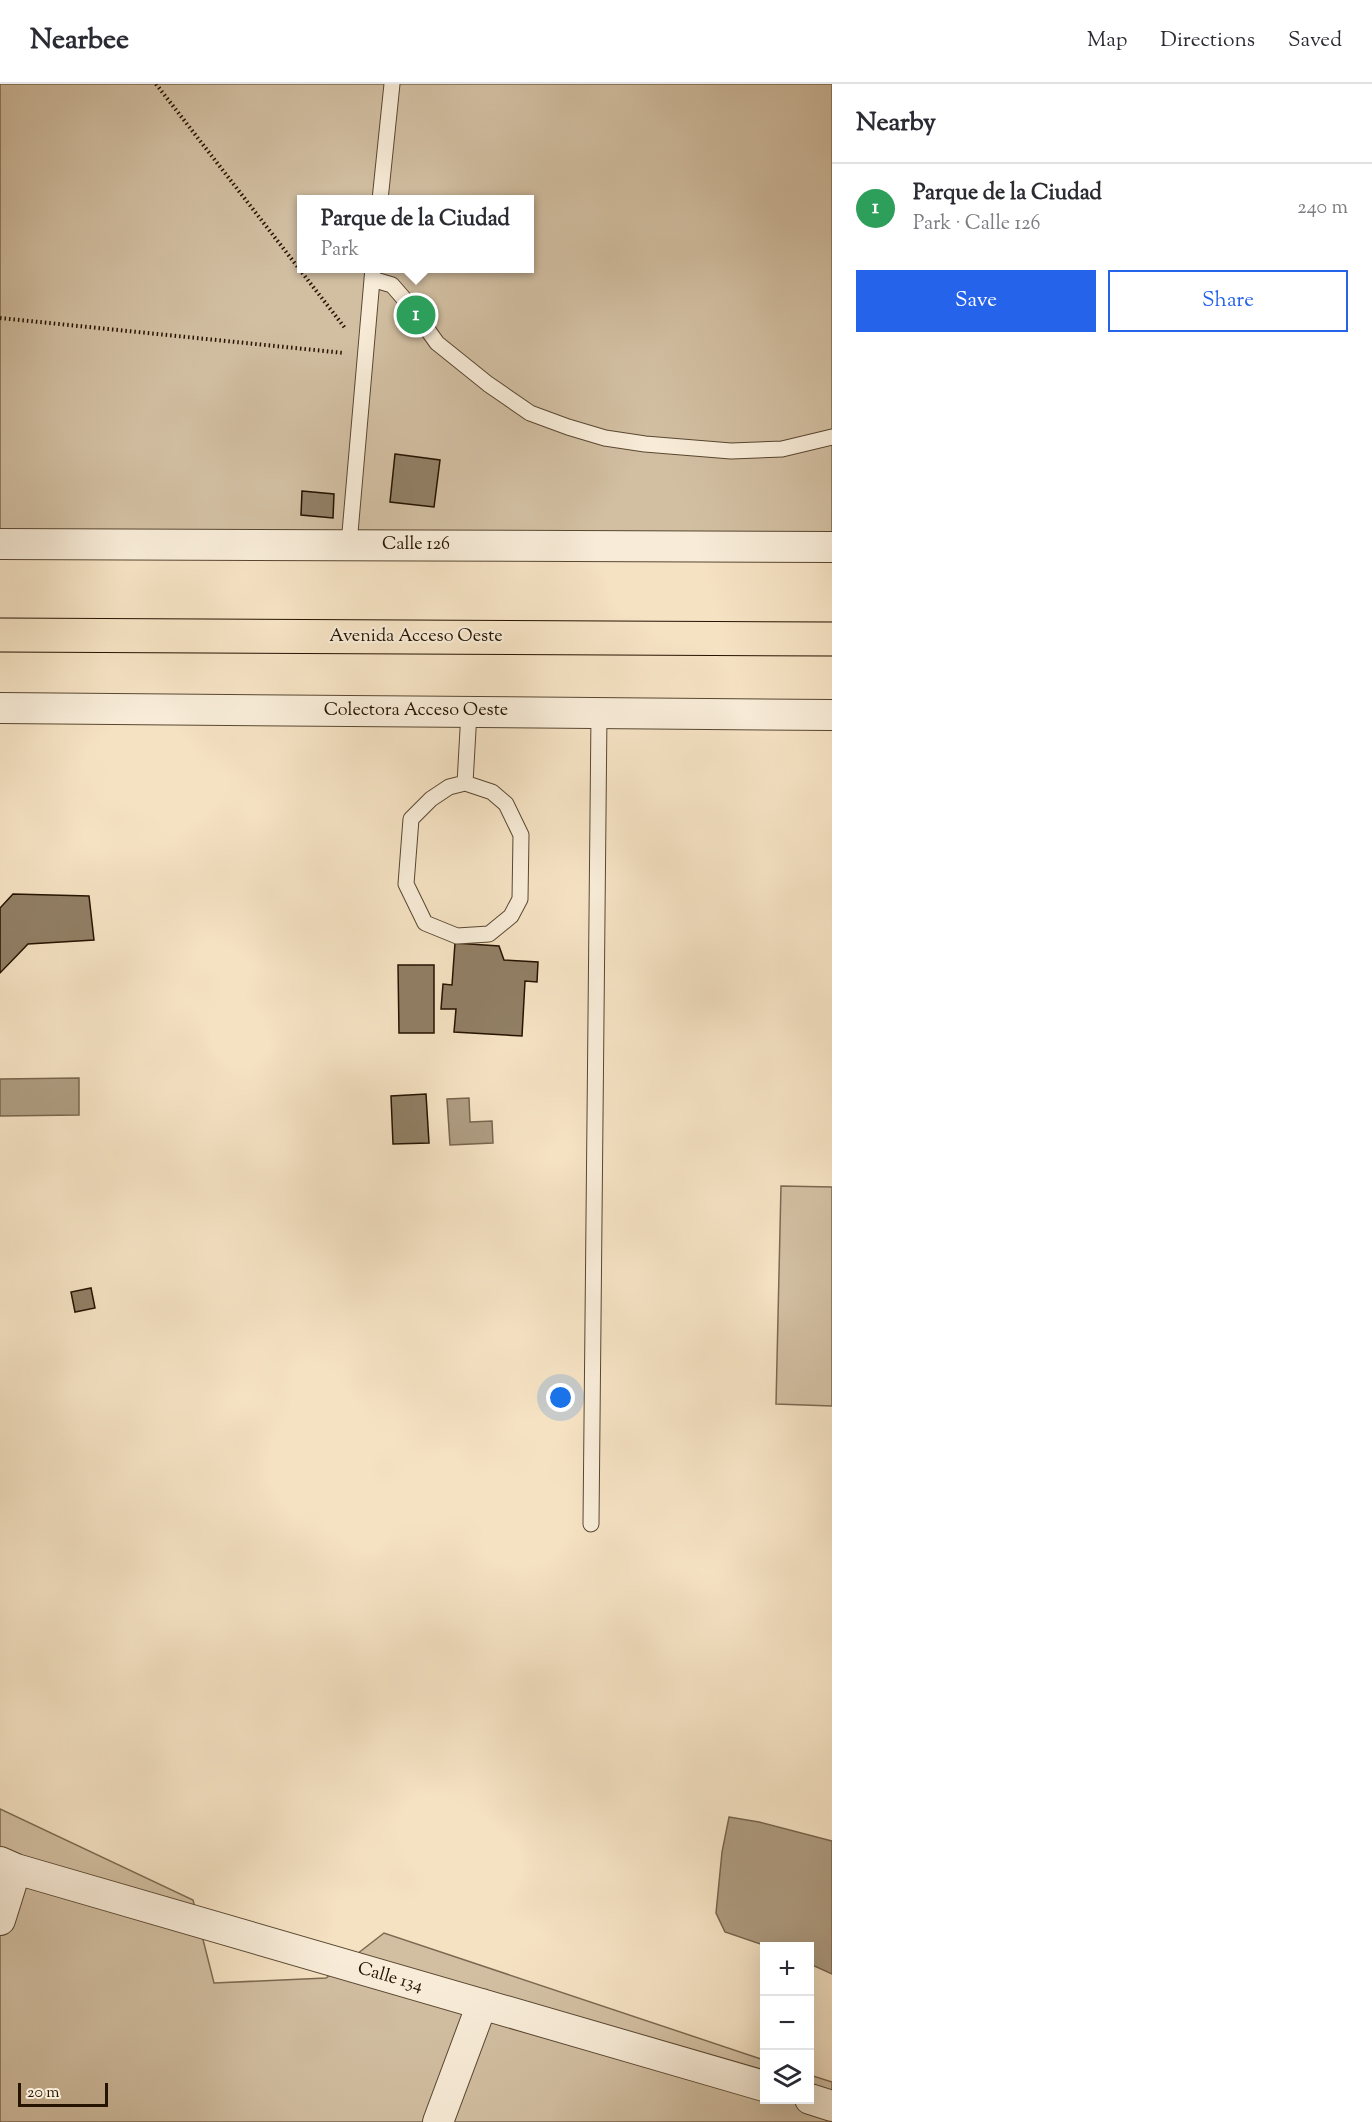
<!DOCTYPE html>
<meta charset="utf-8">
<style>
body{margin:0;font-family:"Sorts Mill Goudy",serif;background:#f7f7f7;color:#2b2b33}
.controls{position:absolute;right:18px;bottom:18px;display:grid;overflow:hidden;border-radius:0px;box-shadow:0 6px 24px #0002}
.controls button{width:54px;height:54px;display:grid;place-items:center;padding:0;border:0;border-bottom:2px solid #e1e1e2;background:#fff;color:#2b2b33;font:30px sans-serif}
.scale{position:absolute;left:18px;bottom:15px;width:90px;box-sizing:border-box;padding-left:6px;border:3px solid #251300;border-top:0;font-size:16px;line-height:21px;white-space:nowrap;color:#251300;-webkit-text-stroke:4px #f8ecd8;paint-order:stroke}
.you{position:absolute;left:561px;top:1314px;width:21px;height:21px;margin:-15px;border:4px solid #fff;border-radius:50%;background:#1a73e8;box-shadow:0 0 0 9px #1a73e833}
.badge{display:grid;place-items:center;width:39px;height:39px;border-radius:50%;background:#2563eb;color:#fff;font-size:20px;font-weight:700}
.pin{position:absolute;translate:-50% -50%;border:3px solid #fff;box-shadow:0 2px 6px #0006}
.popup{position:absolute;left:297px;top:111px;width:237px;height:78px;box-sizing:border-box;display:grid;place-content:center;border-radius:0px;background:#fff;filter:drop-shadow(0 2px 4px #0005);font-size:20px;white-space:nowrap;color:#7c7c81}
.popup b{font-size:22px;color:#2b2b33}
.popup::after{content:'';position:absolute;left:50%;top:100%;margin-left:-12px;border:12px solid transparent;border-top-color:#fff}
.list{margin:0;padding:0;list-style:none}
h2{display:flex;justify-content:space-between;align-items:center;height:78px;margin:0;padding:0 24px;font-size:26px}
h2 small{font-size:20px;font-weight:400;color:#7c7c81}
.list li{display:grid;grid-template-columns:39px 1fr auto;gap:18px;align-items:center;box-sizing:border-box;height:90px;padding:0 24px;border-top:2px solid #e1e1e2}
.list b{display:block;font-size:22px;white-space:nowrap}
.list p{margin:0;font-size:20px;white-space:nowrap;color:#7c7c81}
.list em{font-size:20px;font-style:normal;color:#7c7c81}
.actions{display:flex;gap:12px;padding:18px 24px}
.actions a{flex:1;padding:14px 0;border:2px solid #2563eb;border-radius:0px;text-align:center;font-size:21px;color:#2563eb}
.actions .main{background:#2563eb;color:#fff}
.icon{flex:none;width:33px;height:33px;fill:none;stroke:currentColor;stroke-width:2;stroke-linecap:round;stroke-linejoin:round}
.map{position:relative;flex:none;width:832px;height:2038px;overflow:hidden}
header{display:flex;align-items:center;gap:36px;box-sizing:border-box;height:84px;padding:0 30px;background:#fff;border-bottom:2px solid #e1e1e2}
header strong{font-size:28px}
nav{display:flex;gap:33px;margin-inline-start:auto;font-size:21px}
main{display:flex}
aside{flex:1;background:#fff}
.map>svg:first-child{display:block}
.green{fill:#d2bfa2;stroke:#7c6951;stroke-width:1.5;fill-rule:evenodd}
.water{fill:#ae9c81;stroke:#77654d;stroke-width:1.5}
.building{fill:#917f65;stroke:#251300;stroke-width:1.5}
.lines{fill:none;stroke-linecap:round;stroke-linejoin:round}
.lane-casing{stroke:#594731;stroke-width:17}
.street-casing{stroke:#594731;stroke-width:32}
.highway-casing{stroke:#251300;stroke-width:35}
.path{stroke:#251300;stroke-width:4;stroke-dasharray:1.5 3;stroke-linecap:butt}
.lane{stroke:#f8ecd8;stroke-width:15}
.street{stroke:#f8ecd8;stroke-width:30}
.highway{stroke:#f5e2c3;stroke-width:33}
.labels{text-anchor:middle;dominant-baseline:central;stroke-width:4.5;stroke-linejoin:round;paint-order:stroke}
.street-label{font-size:18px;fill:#251300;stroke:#f8ecd8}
</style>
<header>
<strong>Nearbee</strong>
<nav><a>Map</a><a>Directions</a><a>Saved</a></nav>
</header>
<main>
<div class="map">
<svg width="832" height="2038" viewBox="0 0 832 2038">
<rect width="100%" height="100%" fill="#f5e2c3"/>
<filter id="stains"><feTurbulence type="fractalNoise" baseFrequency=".00333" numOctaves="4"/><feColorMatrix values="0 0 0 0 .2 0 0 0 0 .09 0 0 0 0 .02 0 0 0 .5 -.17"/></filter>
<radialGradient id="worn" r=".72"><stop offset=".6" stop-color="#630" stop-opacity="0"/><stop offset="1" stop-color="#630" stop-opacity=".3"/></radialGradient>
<path class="green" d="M0,0H832V472L0,461ZM302,116H530V184H302Z
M781,1102L832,1103V1322L776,1320Z
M0,1725L193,1816L214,1899L326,1894L384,1849L764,1976V2016H810V1991L832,1998V2038H0Z"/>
<path class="water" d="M79,994V1031L0,1032V995Z
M469,1014L470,1038L492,1037L493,1059L450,1061L447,1015Z
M729,1733L759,1738L832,1757V1890L810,1880V1862H766L725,1848L716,1829L722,1768Z"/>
<path class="building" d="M395,370L440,376L434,423L390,418Z
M302,407L334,410L333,434L301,431Z
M13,810L89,812L94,856L28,860L0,889V824Z
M455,859L499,862L504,876L538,878L537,898L525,897L522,952L454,948L456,925H441L443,900L452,901Z
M398,881H434V949H399Z
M426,1010L429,1059L393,1060L391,1012Z
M91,1204L95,1224L75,1228L71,1208Z"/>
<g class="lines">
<g class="lane-casing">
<path id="lane" d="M380,116L392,0
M372,195L392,201L412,224L437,259L488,300L530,329L568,343L605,354L645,360L731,367L782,365L832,353
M349,460L373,184
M465,699L492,708L506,720L521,751L520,815L511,832L489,850L457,852L425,839L406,800L411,735L431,715L449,703L465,699L469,628
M591,1440L599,629"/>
</g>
<g class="street-casing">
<path id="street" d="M0,460L832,463
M0,624L832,631
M0,1778L16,1785L764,2002
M0,1836L16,1785
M810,2015L832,2022
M438,2038L482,1920"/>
</g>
<g class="highway-casing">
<path id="highway" d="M0,551L832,555"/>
</g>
<path class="path" d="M156,0L345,244
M0,234L344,269"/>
<use href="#lane" class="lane"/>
<use href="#street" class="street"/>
<use href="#highway" class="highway"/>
</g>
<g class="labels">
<g class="street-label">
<text x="416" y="461">Calle 126</text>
<text x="416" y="553">Avenida Acceso Oeste</text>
<text x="416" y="627">Colectora Acceso Oeste</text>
<text transform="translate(390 1894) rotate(16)">Calle 134</text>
</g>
</g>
<rect width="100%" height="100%" filter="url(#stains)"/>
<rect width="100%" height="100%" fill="url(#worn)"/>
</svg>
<div class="controls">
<button>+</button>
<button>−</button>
<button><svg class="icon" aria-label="layers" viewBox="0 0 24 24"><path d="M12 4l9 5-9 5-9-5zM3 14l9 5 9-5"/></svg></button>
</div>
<div class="scale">20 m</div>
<div class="you"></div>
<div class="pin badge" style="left:416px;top:231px;background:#2e9e5b">1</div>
<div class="popup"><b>Parque de la Ciudad</b>Park</div>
</div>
<aside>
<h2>Nearby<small></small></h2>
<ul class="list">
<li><span class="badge" style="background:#2e9e5b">1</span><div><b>Parque de la Ciudad</b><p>Park · Calle 126</p></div><em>240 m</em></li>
</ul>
<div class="actions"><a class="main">Save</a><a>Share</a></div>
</aside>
</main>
